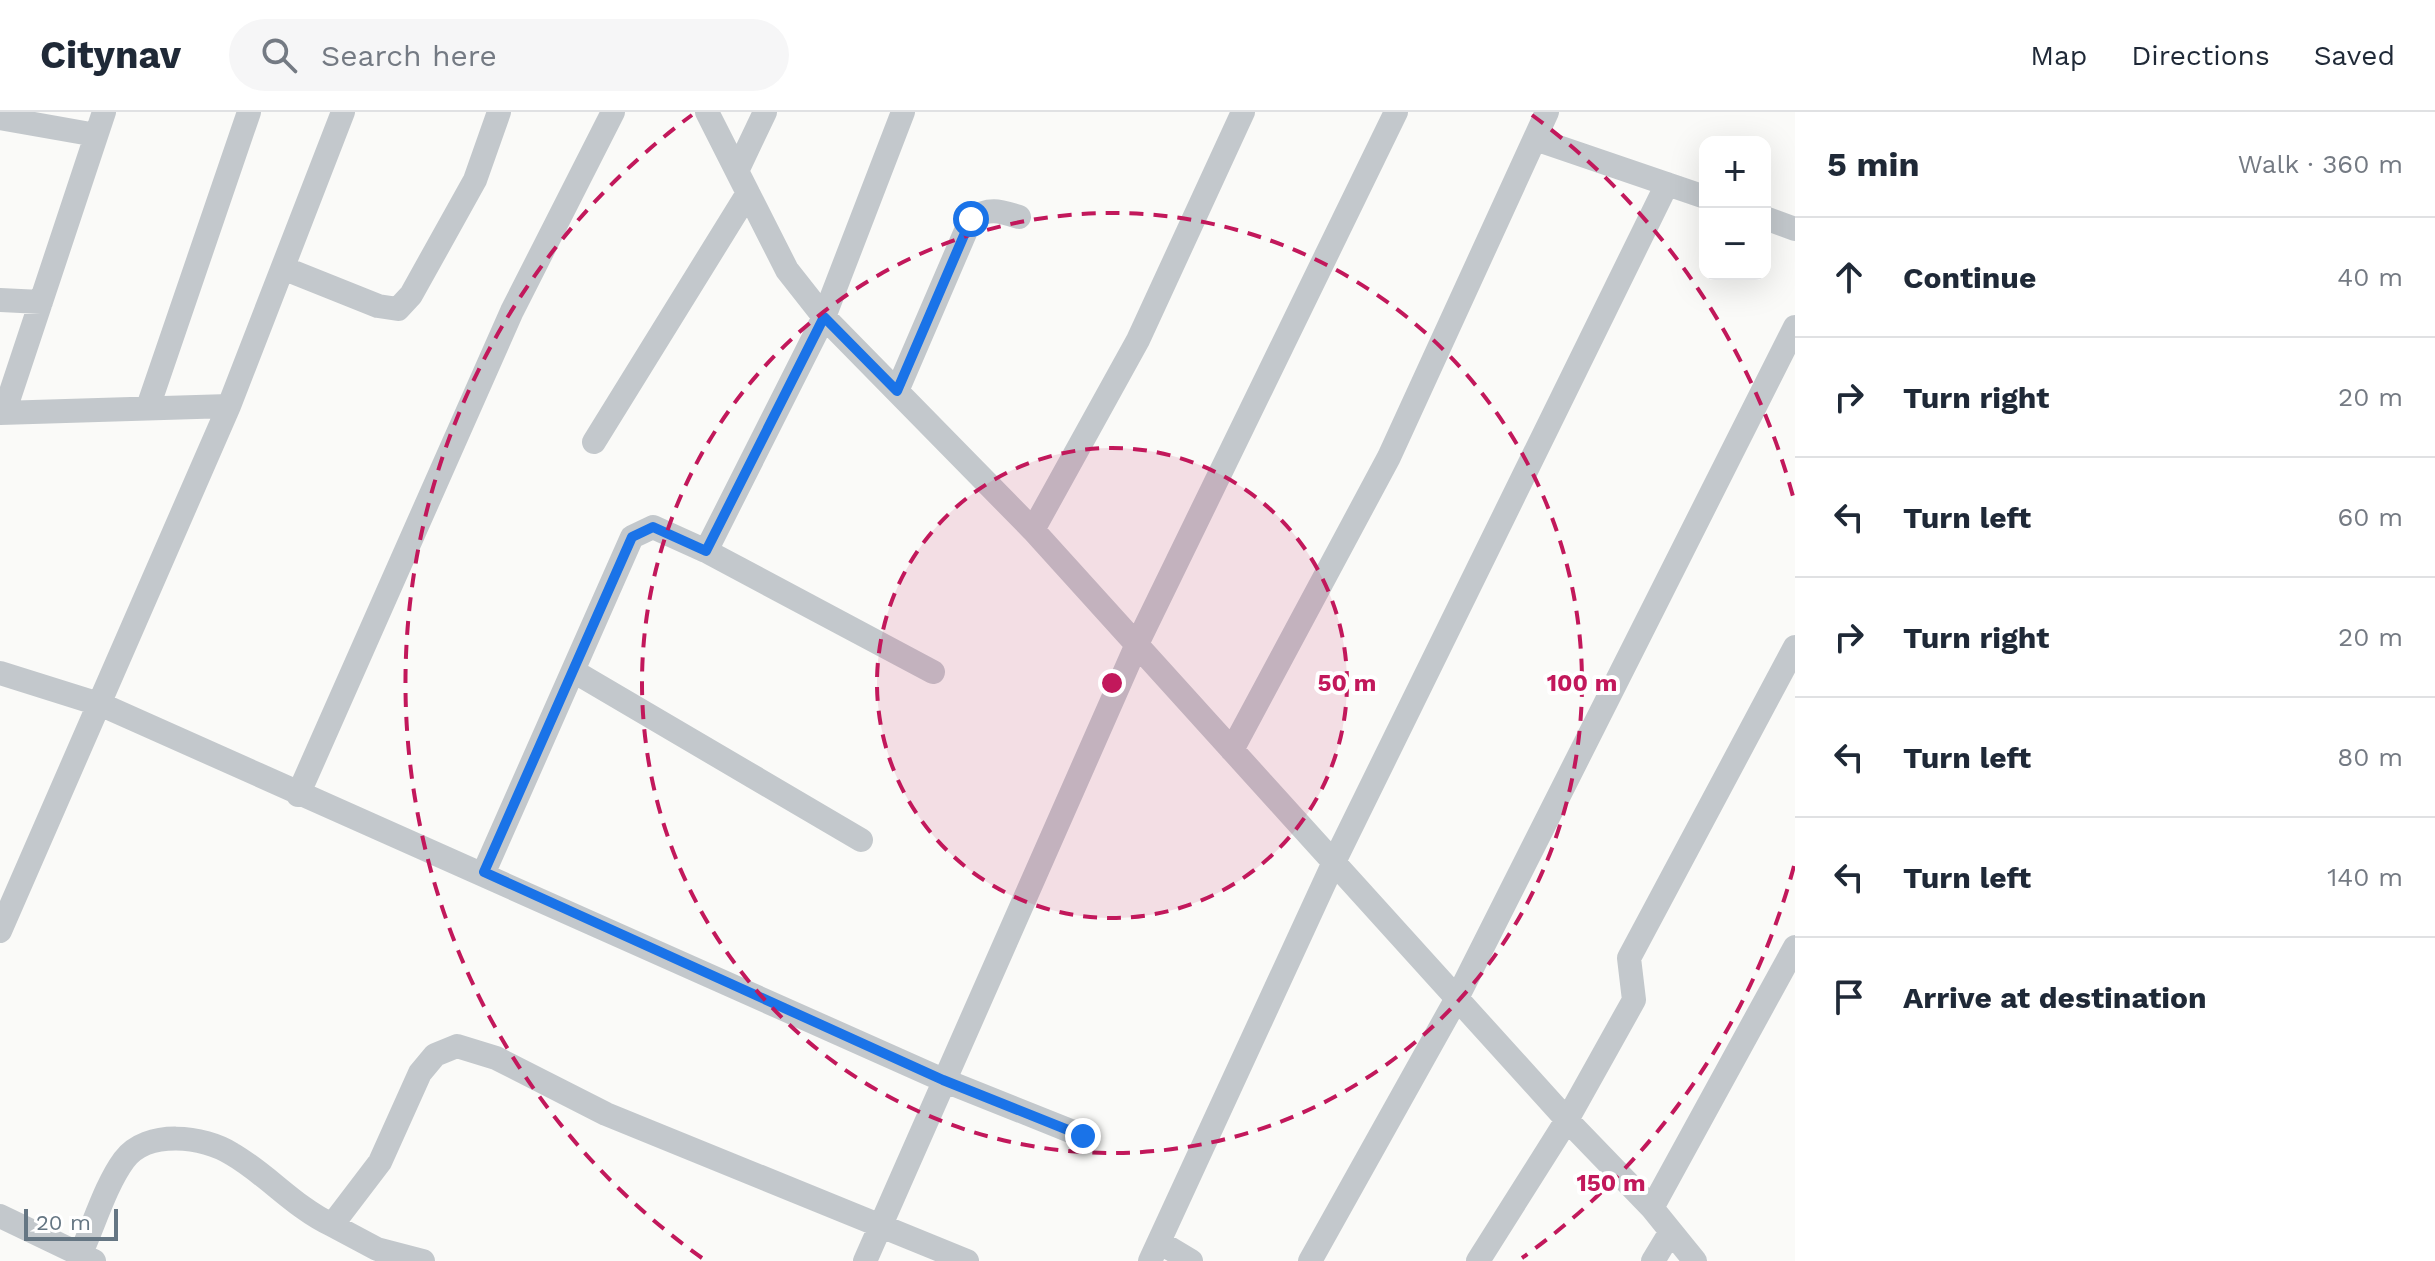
<!DOCTYPE html>
<meta charset="utf-8">
<style>
body{margin:0;font-family:"Work Sans",sans-serif;background:#f6f6f7;color:#1f2937}
.controls{position:absolute;right:24px;top:24px;display:grid;overflow:hidden;border-radius:16px;box-shadow:0 8px 32px #0002}
.controls button{width:72px;height:72px;display:grid;place-items:center;padding:0;border:0;border-bottom:2px solid #e0e1e3;background:#fff;color:#1f2937;font:40px sans-serif}
.scale{position:absolute;left:24px;bottom:20px;width:94px;box-sizing:border-box;padding-left:8px;border:4px solid #657683;border-top:0;font-size:22px;line-height:28px;white-space:nowrap;color:#657683;-webkit-text-stroke:6px #fff;paint-order:stroke}
.stop{position:absolute;width:24px;height:24px;margin:-18px;border:6px solid #1a73e8;border-radius:50%;background:#fff}
.stop.end{background:#1a73e8;border-color:#fff;box-shadow:0 2px 8px #0008}
.list{margin:0;padding:0;list-style:none}
h2{display:flex;justify-content:space-between;align-items:center;height:104px;margin:0;padding:0 32px;font-size:34px}
h2 small{font-size:26px;font-weight:400;color:#747a83}
.list li{display:grid;grid-template-columns:52px 1fr auto;gap:24px;align-items:center;box-sizing:border-box;height:120px;padding:0 32px;border-top:2px solid #e0e1e3}
.list b{display:block;font-size:30px;white-space:nowrap}
.list em{font-size:26px;font-style:normal;color:#747a83}
.icon{flex:none;width:44px;height:44px;fill:none;stroke:currentColor;stroke-width:2;stroke-linecap:round;stroke-linejoin:round}
.map{position:relative;flex:none;width:1795px;height:1149px;overflow:hidden}
header{display:flex;align-items:center;gap:48px;box-sizing:border-box;height:112px;padding:0 40px;background:#fff;border-bottom:2px solid #e0e1e3}
header strong{font-size:38px}
nav{display:flex;gap:44px;margin-inline-start:auto;font-size:28px}
.search{width:560px;height:72px;background:#f6f6f7;display:flex;align-items:center;gap:20px;box-sizing:border-box;padding:0 28px;border-radius:44px;color:#747a83;font-size:30px}
main{display:flex}
aside{flex:1;background:#fff}
.map>svg:first-child{display:block}
.lines{fill:none;stroke-linecap:round;stroke-linejoin:round}
.minor{stroke:#c3c8cc;stroke-width:24}
.route{stroke:#1a73e8;stroke-width:10}
.ring{fill:none;stroke:#c2185b;stroke-width:4;stroke-dasharray:14 10}
.centre{fill:#c2185b;stroke:#fff;stroke-width:4}
.ring-label{font-size:24px;text-anchor:middle;font-weight:bold;fill:#c2185b;stroke:#fff;stroke-width:8;stroke-linejoin:round;paint-order:stroke}
</style>
<header>
<strong>Citynav</strong>
<div class="search"><svg class="icon" aria-label="search" viewBox="0 0 24 24"><circle cx="10" cy="10" r="6"/><path d="M15 15l6 6"/></svg>Search here</div>
<nav><a>Map</a><a>Directions</a><a>Saved</a></nav>
</header>
<main>
<div class="map">
<svg width="1795" height="1149" viewBox="0 0 1795 1149">
<rect width="100%" height="100%" fill="#fafaf8"/>
<g class="lines">
<path class="minor" d="M707,0L787,158L824,205L1033,418L1567,1008L1652,1096L1695,1149
M0,6L96,23
M1535,27L1705,85
M737,59L765,0
M1765,106L1795,117
M283,156L378,194L398,197L411,183L475,68L499,0
M0,188L41,190
M897,279L971,107C989,95 1000,99 1019,105
M148,295L249,0
M0,301L229,294
M4,301L104,0
M594,330L748,81
M1033,418L1138,228L1243,0
M706,439L824,205L903,0
M575,560L861,728
M0,561L102,593L943,968L1083,1024
M1232,638L1389,345L1547,0
M298,683L512,199L613,0
M484,760L632,425L653,415L706,439L933,560
M0,819L229,294L343,0
M1652,1096L1795,835
M0,1104L94,1149
M332,1113L377,1137L423,1149
M1161,1131L1191,1149
M80,1143C94,1113 105,1074 124,1048C147,1017 204,1024 232,1042C268,1063 294,1095 332,1113L380,1050L420,961L435,943L457,934L496,946L606,1002L967,1149
M865,1149L1137,532L1396,0
M1150,1149L1334,750L1667,72
M1310,1149L1457,886L1795,215
M1478,1149L1567,1008L1634,888L1629,846L1795,535
M1653,1149L1670,1121"/>
</g>
<g class="lines">
<path class="route" d="M971,107L897,279L824,205L706,439L653,415L632,425L484,760L943,968L1083,1024"/>
</g>
<circle cx="1112" cy="571" r="235" fill="#c2185b" fill-opacity=".12"/>
<g class="ring">
<circle cx="1112" cy="571" r="235"/>
<circle cx="1112" cy="571" r="470"/>
<path d="M1794 754A706 706 0 0 1 1522 1146M702 1146A706 706 0 0 1 692 3M1532 3A706 706 0 0 1 1794 388"/>
</g>
<circle cx="1112" cy="571" r="12" class="centre"/>
<g class="ring-label">
<text x="1347" y="579">50 m</text>
<text x="1582" y="579">100 m</text>
<text x="1611" y="1079">150 m</text>
</g>
</svg>
<div class="controls">
<button>+</button>
<button>−</button>
</div>
<div class="scale">20 m</div>
<div class="stop" style="left:971px;top:107px"></div>
<div class="stop end" style="left:1083px;top:1024px"></div>
</div>
<aside>
<h2>5 min<small>Walk · 360 m</small></h2>
<ul class="list">
<li><svg class="icon" aria-label="ahead" viewBox="0 0 24 24"><path d="M12 20V5M6 11l6-6 6 6"/></svg><div><b>Continue</b></div><em>40 m</em></li>
<li><svg class="icon" aria-label="right" viewBox="0 0 24 24"><path d="M7 20v-9h11M14 6l5 5-5 5"/></svg><div><b>Turn right</b></div><em>20 m</em></li>
<li><svg class="icon" aria-label="left" viewBox="0 0 24 24"><path d="M17 20v-9H6M10 6l-5 5 5 5"/></svg><div><b>Turn left</b></div><em>60 m</em></li>
<li><svg class="icon" aria-label="right" viewBox="0 0 24 24"><path d="M7 20v-9h11M14 6l5 5-5 5"/></svg><div><b>Turn right</b></div><em>20 m</em></li>
<li><svg class="icon" aria-label="left" viewBox="0 0 24 24"><path d="M17 20v-9H6M10 6l-5 5 5 5"/></svg><div><b>Turn left</b></div><em>80 m</em></li>
<li><svg class="icon" aria-label="left" viewBox="0 0 24 24"><path d="M17 20v-9H6M10 6l-5 5 5 5"/></svg><div><b>Turn left</b></div><em>140 m</em></li>
<li><svg class="icon" aria-label="arrive" viewBox="0 0 24 24"><path d="M6 21V4h12l-3 4 3 4H6"/></svg><div><b>Arrive at destination</b></div></li>
</ul>
</aside>
</main>
